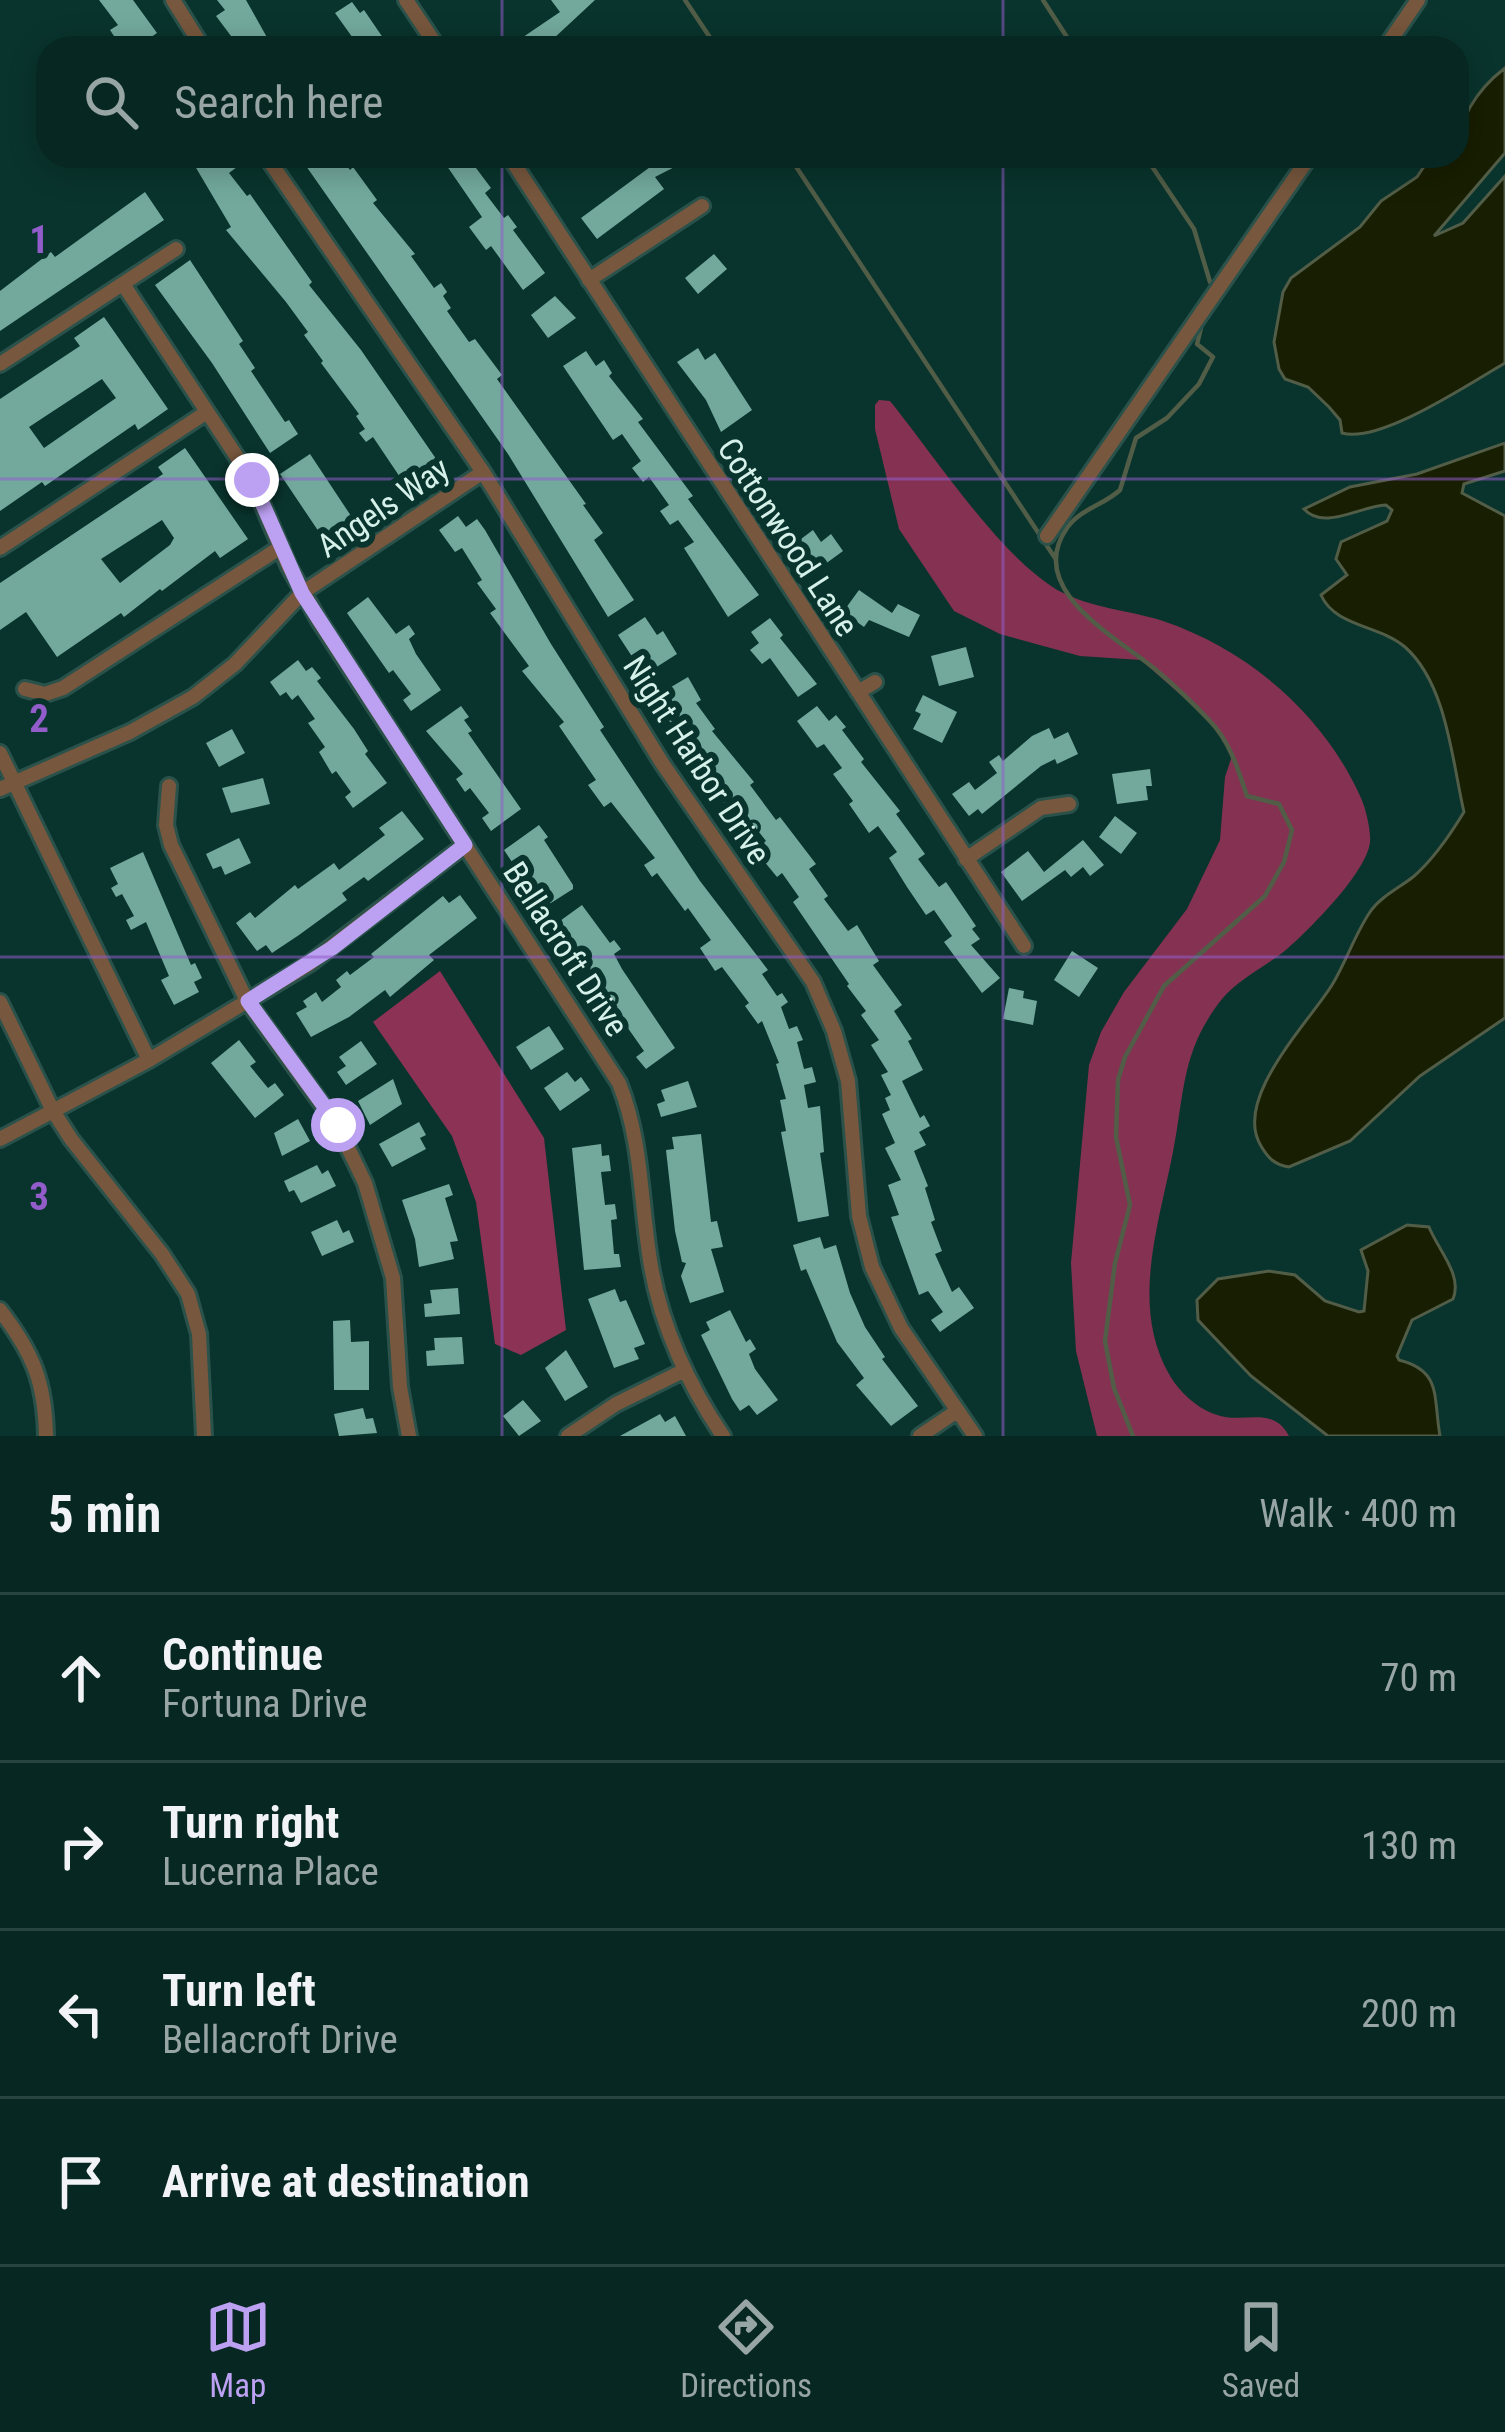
<!DOCTYPE html>
<meta charset="utf-8">
<style>
body{margin:0;font-family:"Roboto Condensed",sans-serif;background:#15332f;color:#f1f3f6}
.stop{position:absolute;width:36px;height:36px;margin:-27px;border:9px solid #bca0f2;border-radius:50%;background:#fff}
.stop.end{background:#bca0f2;border-color:#fff;box-shadow:0 3px 12px #0008}
.list{margin:0;padding:0;list-style:none}
h2{display:flex;justify-content:space-between;align-items:center;height:156px;margin:0;padding:0 48px;font-size:51px}
h2 small{font-size:39px;font-weight:400;color:#98a5a5}
.list li{display:grid;grid-template-columns:78px 1fr auto;gap:36px;align-items:center;box-sizing:border-box;height:168px;padding:0 48px;border-top:3px solid #284440}
.list b{display:block;font-size:45px;white-space:nowrap}
.list p{margin:0;font-size:39px;white-space:nowrap;color:#98a5a5}
.list em{font-size:39px;font-style:normal;color:#98a5a5}
.icon{flex:none;width:66px;height:66px;fill:none;stroke:currentColor;stroke-width:2;stroke-linecap:round;stroke-linejoin:round}
.map{position:relative;flex:none;width:1505px;height:1436px;overflow:hidden}
.search{position:absolute;background:#072722;box-shadow:0 6px 30px #0003;left:36px;right:36px;top:36px;height:132px;display:flex;align-items:center;gap:30px;box-sizing:border-box;padding:0 42px;border-radius:36px;color:#98a5a5;font-size:45px}
.sheet{height:828px;background:#072722}
nav{display:flex;justify-content:space-around;align-items:center;box-sizing:border-box;height:168px;border-top:3px solid #284440;background:#072722;font-size:33px;color:#98a5a5}
nav a{display:grid;justify-items:center;gap:6px}
nav .on{color:#bca0f2}
.map>svg:first-child{display:block}
.green{fill:#853252}
.forest{fill:#8c3255}
.water{fill:#181e01;stroke:#515d47;stroke-width:3}
.lines{fill:none;stroke-linecap:round;stroke-linejoin:round}
.stream{stroke:#515d47;stroke-width:4.5}
.building{fill:#73a99d;fill-rule:evenodd}
.minor-casing{stroke:#2a524b;stroke-width:20}
.minor{stroke:#77573d;stroke-width:14}
.route{stroke:#bca0f2;stroke-width:15}
.grid{fill:none;stroke:#925dca;stroke-width:3;stroke-opacity:0.55}
.labels{text-anchor:middle;dominant-baseline:central;stroke-width:12;stroke-linejoin:round;paint-order:stroke}
.street-label{font-size:33px;fill:#d5f1ea;stroke:#09342d}
.grid-label{font-size:39px;text-anchor:middle;font-weight:bold;fill:#925dca;stroke:#09342d;stroke-width:12;stroke-linejoin:round;paint-order:stroke}
</style>
<div class="map">
<svg width="1505" height="1436" viewBox="0 0 1505 1436">
<rect width="100%" height="100%" fill="#09342d"/>
<path class="green" d="M879,400L890,401C933,454 995,549 1051,586C1084,608 1126,609 1163,621C1249,650 1324,715 1361,798C1366,809 1371,831 1370,842C1367,872 1310,929 1287,949C1267,966 1238,979 1222,999C1181,1051 1185,1091 1173,1152C1159,1224 1130,1305 1169,1374C1180,1394 1202,1413 1225,1417C1250,1421 1274,1408 1289,1436H1097L1076,1351L1071,1263L1089,1065L1101,1032L1124,992L1187,909L1220,840L1225,777L1233,753L1213,723L1141,660L1080,656L1000,634L954,611L899,529L875,429V405Z"/>
<path class="forest" d="M440,971L544,1138L566,1330L521,1355L495,1344L476,1202L452,1136L373,1022Z"/>
<path class="water" d="M1505,68V153L1434,236L1463,223L1505,176V363C1470,383 1380,444 1342,433L1340,420L1329,407L1308,387L1285,379L1279,369L1274,342L1283,292L1291,278L1360,227L1381,201L1417,177L1431,156H1457C1457,121 1476,90 1505,68Z
M1505,443V471L1464,484L1462,493L1505,516V1018L1420,1076L1350,1141L1289,1167C1275,1165 1268,1158 1261,1146C1232,1099 1309,1022 1332,985C1346,962 1355,934 1370,912C1380,897 1399,888 1413,877C1433,860 1450,835 1464,812C1452,761 1447,684 1405,647C1380,625 1335,627 1321,595L1347,575L1336,559L1341,542L1387,521L1392,510L1386,505C1360,506 1324,531 1304,509L1350,487L1417,474Z
M1407,1225L1429,1227C1438,1250 1463,1275 1453,1299L1412,1320L1397,1356L1399,1360C1442,1371 1433,1396 1440,1436H1328L1251,1376L1198,1320L1197,1300L1218,1279L1269,1271L1295,1275L1325,1301L1359,1312L1364,1311L1368,1271L1361,1250Z"/>
<g class="lines">
<path class="stream" d="M685,0L717,48
M1043,0L1074,48
M789,156L1055,558
M1145,156L1194,229L1210,282
M1133,1436L1114,1388L1105,1341L1115,1263L1130,1205L1116,1137L1118,1080L1125,1057L1164,986L1265,896L1284,862L1292,830L1279,804L1247,796C1238,769 1230,742 1210,721C1193,703 1174,685 1155,669C1116,637 1024,589 1067,528C1080,509 1104,505 1120,490L1136,438L1167,418L1199,384L1213,357L1197,344L1201,328"/>
</g>
<path class="building" d="M99,0H133L157,33L147,40L151,48H122L110,30L118,25Z
M217,0H246L273,48H240L216,16L225,10Z
M551,0H595L552,40L558,48H507L560,12Z
M352,2L360,13L364,10L390,48H360L335,13Z
M189,156H228L237,167L229,173L247,196L250,194L312,282L309,285L361,350L441,466L408,489L373,437L366,442L359,433L365,429L356,416L359,414L321,363L323,361L304,335L308,332L286,302L226,230L231,227Z
M299,156H340L350,170L353,167L377,200L373,203L415,254L411,256L434,288L441,283L447,292L443,296L451,308L447,311L469,342L475,339L502,375L497,379L586,504L583,505L603,533L594,540L634,600L608,617L508,454Z
M440,156H467L491,188L485,193L504,218L508,215L517,227L513,230L545,273L523,290L491,246L486,250L469,227L482,217Z
M665,156H696L655,177L664,189L597,239L581,218Z
M145,192L164,220L0,331V291L51,252L55,257Z
M714,254L727,269L698,294L685,278Z
M190,260L243,341L239,344L255,368L251,371L285,422L289,420L298,434L270,453L212,363L155,285Z
M555,296L576,318L548,338L531,315Z
M104,317L168,409L138,430L135,424L45,486L42,482L0,511V399L80,346L74,338ZM102,379L116,398L44,448L29,427Z
M698,348L705,360L715,353L752,410L721,432L706,400L677,362Z
M586,351L596,366L604,360L612,373L609,376L643,419L638,422L693,496L688,499L759,595L728,617L684,548L694,542L678,520L670,525L660,511L669,505L649,477L643,482L632,468L641,461L622,434L613,440L563,366Z
M185,448L248,539L220,558L215,551L162,591L160,589L124,617L121,613L57,657L26,612L0,630V583L163,474L158,467ZM162,520L174,538L170,545L120,583L101,559Z
M310,454L353,519L323,538L280,474Z
M458,516L466,527L477,519L485,530L551,644L604,727L600,730L700,881L768,970L762,974L777,996L782,993L788,1002L781,1007L789,1029L797,1026L803,1040L797,1042L804,1069L812,1067L816,1082L804,1085L808,1108L820,1106L824,1152L820,1153L829,1216L798,1222L781,1132L786,1131L780,1100L786,1099L776,1064L779,1063L762,1021L758,1024L745,1006L749,1003L722,967L715,971L700,948L711,940L688,908L685,911L657,873L652,877L644,865L655,858L611,802L604,807L588,785L596,780L559,726L564,722L522,671L529,666L490,613L496,609L477,583L482,580L462,548L455,552L439,530Z
M813,530L821,542L831,534L843,551L817,570L793,545Z
M859,590L892,613L898,604L920,615L909,637L869,620L864,627L843,612Z
M368,597L396,634L409,625L415,634L409,639L416,654L441,690L411,711L403,700L411,694L393,670L389,673L347,613Z
M645,617L657,635L663,631L677,654L644,675L618,635Z
M770,618L783,635L780,638L817,684L798,697L770,658L762,664L750,650L759,643L751,632Z
M966,647L974,677L939,686L931,656Z
M298,660L306,671L312,667L321,678L317,681L354,729L368,751L365,754L387,783L353,808L345,797L351,792L336,771L332,774L319,752L325,747L308,723L315,719L298,695L292,700L286,692L280,696L270,682Z
M688,677L701,700L696,703L715,729L712,731L754,782L750,785L776,820L780,817L816,864L809,869L828,896L824,899L848,931L857,925L879,961L873,965L902,1005L894,1011L912,1039L908,1041L923,1070L902,1081L920,1118L924,1115L930,1126L919,1132L926,1145L914,1151L928,1186L925,1188L935,1220L931,1222L942,1251L935,1254L952,1292L959,1287L974,1308L940,1332L931,1320L943,1312L928,1291L919,1295L891,1217L899,1215L888,1185L901,1180L885,1148L895,1143L882,1114L890,1110L885,1098L891,1095L881,1075L888,1072L871,1045L879,1040L861,1015L866,1011L847,986L849,984L793,902L799,897L782,873L777,877L754,849L766,841L752,823L742,830L660,707L672,701L666,690Z
M923,695L957,712L942,743L913,729L921,714L915,711Z
M461,706L469,717L464,720L472,731L468,733L521,809L491,831L482,818L489,813L470,788L465,792L456,779L463,774L426,731Z
M817,706L829,721L836,715L846,727L842,730L864,759L861,762L900,811L896,814L925,854L918,859L939,887L946,882L976,926L972,929L980,939L971,945L1000,978L982,993L944,942L952,936L934,910L926,915L907,887L889,858L897,852L878,826L869,833L849,804L853,801L833,774L842,768L824,744L817,748L797,721Z
M1049,728L1054,739L1068,732L1078,754L1057,764L1055,759L1041,766L982,814L978,809L969,816L952,794L969,782L975,790L997,773L989,762L999,755L1003,761L1032,736Z
M232,729L245,753L219,767L206,743Z
M1150,769L1152,786H1146L1148,800L1117,804L1112,774Z
M263,778L270,804L231,813L222,788Z
M402,811L424,839L368,881L364,877L342,893L347,900L299,935L272,953L266,945L257,951L236,923L250,912L255,918L295,885L298,889L334,863L339,870L385,835L379,828Z
M1115,816L1137,833L1121,854L1099,837Z
M539,825L548,837L544,840L573,885V889L543,908L504,850Z
M239,838L251,863L225,875L221,866L213,869L206,854Z
M1083,840L1104,865L1090,876L1083,867L1071,877L1065,870L1022,901L1001,872L1028,851L1044,872Z
M143,852L191,965L195,963L202,978L194,982L199,992L174,1005L161,980L169,976L146,922L131,930L126,920L134,916L122,894L116,897L111,888L118,884L110,868Z
M460,895L477,918L429,955L434,960L390,997L385,990L349,1017L311,1037L296,1013L307,1007L303,1001L316,992L322,1002L341,987L336,980L347,971L350,975L374,957L371,954L433,904L443,896L449,903Z
M582,905L610,943L614,940L621,949L614,954L622,969L675,1048L646,1069L636,1057L644,1051L625,1024L619,1028L611,1015L617,1011L599,985L594,988L553,926Z
M1072,951L1098,968L1079,997L1054,980Z
M1009,988L1024,991L1023,998L1037,1001L1033,1025L1003,1019Z
M549,1026L564,1049L531,1070L516,1047Z
M239,1040L256,1062L250,1066L268,1088L275,1083L284,1095L255,1118L211,1063Z
M361,1041L377,1064L346,1085L337,1072L346,1066L339,1057Z
M567,1072L575,1082L581,1077L590,1090L560,1111L544,1088Z
M393,1079L402,1104L370,1125L358,1101Z
M688,1081L697,1107L661,1117L657,1104L665,1101L661,1090Z
M298,1119L310,1141L282,1156L274,1133Z
M419,1122L426,1135L420,1138L426,1149L392,1167L379,1144Z
M701,1134L711,1222L717,1221L723,1247L711,1249L724,1292L690,1303L681,1276L686,1263L682,1262L675,1231L666,1150L674,1149L672,1137Z
M601,1144L602,1156L609,1155L611,1171L601,1172L605,1205L615,1204L617,1219L611,1220L614,1254H619L621,1267L584,1270L572,1148Z
M317,1165L322,1174L328,1170L336,1186L301,1203L294,1190L289,1192L284,1181Z
M449,1184L453,1195L445,1198L458,1241L450,1242L454,1259L419,1267L415,1239L402,1200Z
M337,1220L343,1233L349,1230L354,1242L322,1256L311,1232Z
M820,1237L824,1249L836,1245L850,1293L865,1327L885,1357L882,1359L918,1406L891,1426L856,1385L864,1378L837,1342L806,1269L801,1271L793,1245Z
M458,1288L460,1314L425,1317L424,1304L432,1303L430,1290Z
M615,1289L620,1302L626,1300L645,1344L634,1348L639,1359L614,1368L588,1299Z
M730,1310L746,1342L750,1339L756,1349L749,1354L755,1369L778,1400L757,1415L749,1405L740,1411L732,1399L701,1335L710,1330L706,1322Z
M350,1320L351,1342L369,1341V1390H334L333,1321Z
M462,1337L464,1364L427,1366L426,1351L435,1350L434,1338Z
M566,1350L588,1387L565,1401L545,1368Z
M523,1400L541,1421L519,1436L503,1416Z
M363,1408L366,1419L373,1418L377,1433L339,1436L334,1414Z
M660,1414L665,1422L675,1416L686,1436H620Z"/>
<g class="lines">
<g class="minor-casing">
<path id="minor" d="M173,0L203,48
M406,0L438,48
M1385,48L1418,0
M266,156L483,472L662,763L813,982L834,1031L848,1081L859,1216L872,1267L901,1328L975,1436
M509,156L1024,946
M589,280L702,206
M123,284L252,480L289,567L318,619L619,1083C643,1143 640,1204 651,1266C661,1326 689,1386 723,1436
M0,364L176,249
M1047,536L1310,156
M0,548L207,412
M25,689L45,694L63,688L281,547
M858,692L875,682
M0,753L149,1060
M169,786L166,825L171,845L247,1001L337,1125L365,1183L393,1278L400,1387L409,1436
M0,789L130,732L193,697L235,664L302,593L483,472
M966,859L1041,808L1069,804
M0,1002L53,1111L149,1060L309,964L465,845
M0,1139L53,1111L71,1139L162,1254L188,1294L199,1334L204,1436
M0,1310C33,1353 45,1382 46,1436
M568,1436L616,1404L685,1370
M920,1436L957,1411"/>
</g>
<use href="#minor" class="minor"/>
</g>
<g class="lines">
<path class="route" d="M252,480L302,593L465,845L332,948L248,1001L338,1125"/>
</g>
<path class="grid" d="M502,0V48M1003,0V48M502,156V1436M1003,156V1436M0,479H1505M0,957H1505"/>
<g class="labels">
<g class="street-label">
<text transform="translate(383 507) rotate(-34)">Angels Way</text>
<text transform="translate(788 537) rotate(57)">Cottonwood Lane</text>
<text transform="translate(697 760) rotate(57)">Night Harbor Drive</text>
<text transform="translate(566 949) rotate(57)">Bellacroft Drive</text>
</g>
</g>
<g class="grid-label">
<text x="39" y="253">1</text>
<text x="39" y="732">2</text>
<text x="39" y="1210">3</text>
</g>
</svg>
<div class="stop" style="left:338px;top:1125px"></div>
<div class="stop end" style="left:252px;top:480px"></div>
<div class="search"><svg class="icon" aria-label="search" viewBox="0 0 24 24"><circle cx="10" cy="10" r="6"/><path d="M15 15l6 6"/></svg>Search here</div>
</div>
<section class="sheet">
<h2>5 min<small>Walk · 400 m</small></h2>
<ul class="list">
<li><svg class="icon" aria-label="ahead" viewBox="0 0 24 24"><path d="M12 20V5M6 11l6-6 6 6"/></svg><div><b>Continue</b><p>Fortuna Drive</p></div><em>70 m</em></li>
<li><svg class="icon" aria-label="right" viewBox="0 0 24 24"><path d="M7 20v-9h11M14 6l5 5-5 5"/></svg><div><b>Turn right</b><p>Lucerna Place</p></div><em>130 m</em></li>
<li><svg class="icon" aria-label="left" viewBox="0 0 24 24"><path d="M17 20v-9H6M10 6l-5 5 5 5"/></svg><div><b>Turn left</b><p>Bellacroft Drive</p></div><em>200 m</em></li>
<li><svg class="icon" aria-label="arrive" viewBox="0 0 24 24"><path d="M6 21V4h12l-3 4 3 4H6"/></svg><div><b>Arrive at destination</b></div></li>
</ul>
</section>
<nav>
<a class="on"><svg class="icon" aria-label="map" viewBox="0 0 24 24"><path d="M3 6l6-2 6 2 6-2v14l-6 2-6-2-6 2zM9 4v14M15 6v14"/></svg>Map</a>
<a><svg class="icon" aria-label="directions" viewBox="0 0 24 24"><path d="M12 3l9 9-9 9-9-9zM9 14v-3h6M13 9l2 2-2 2"/></svg>Directions</a>
<a><svg class="icon" aria-label="saved" viewBox="0 0 24 24"><path d="M7 4h10v16l-5-4-5 4z"/></svg>Saved</a>
</nav>
